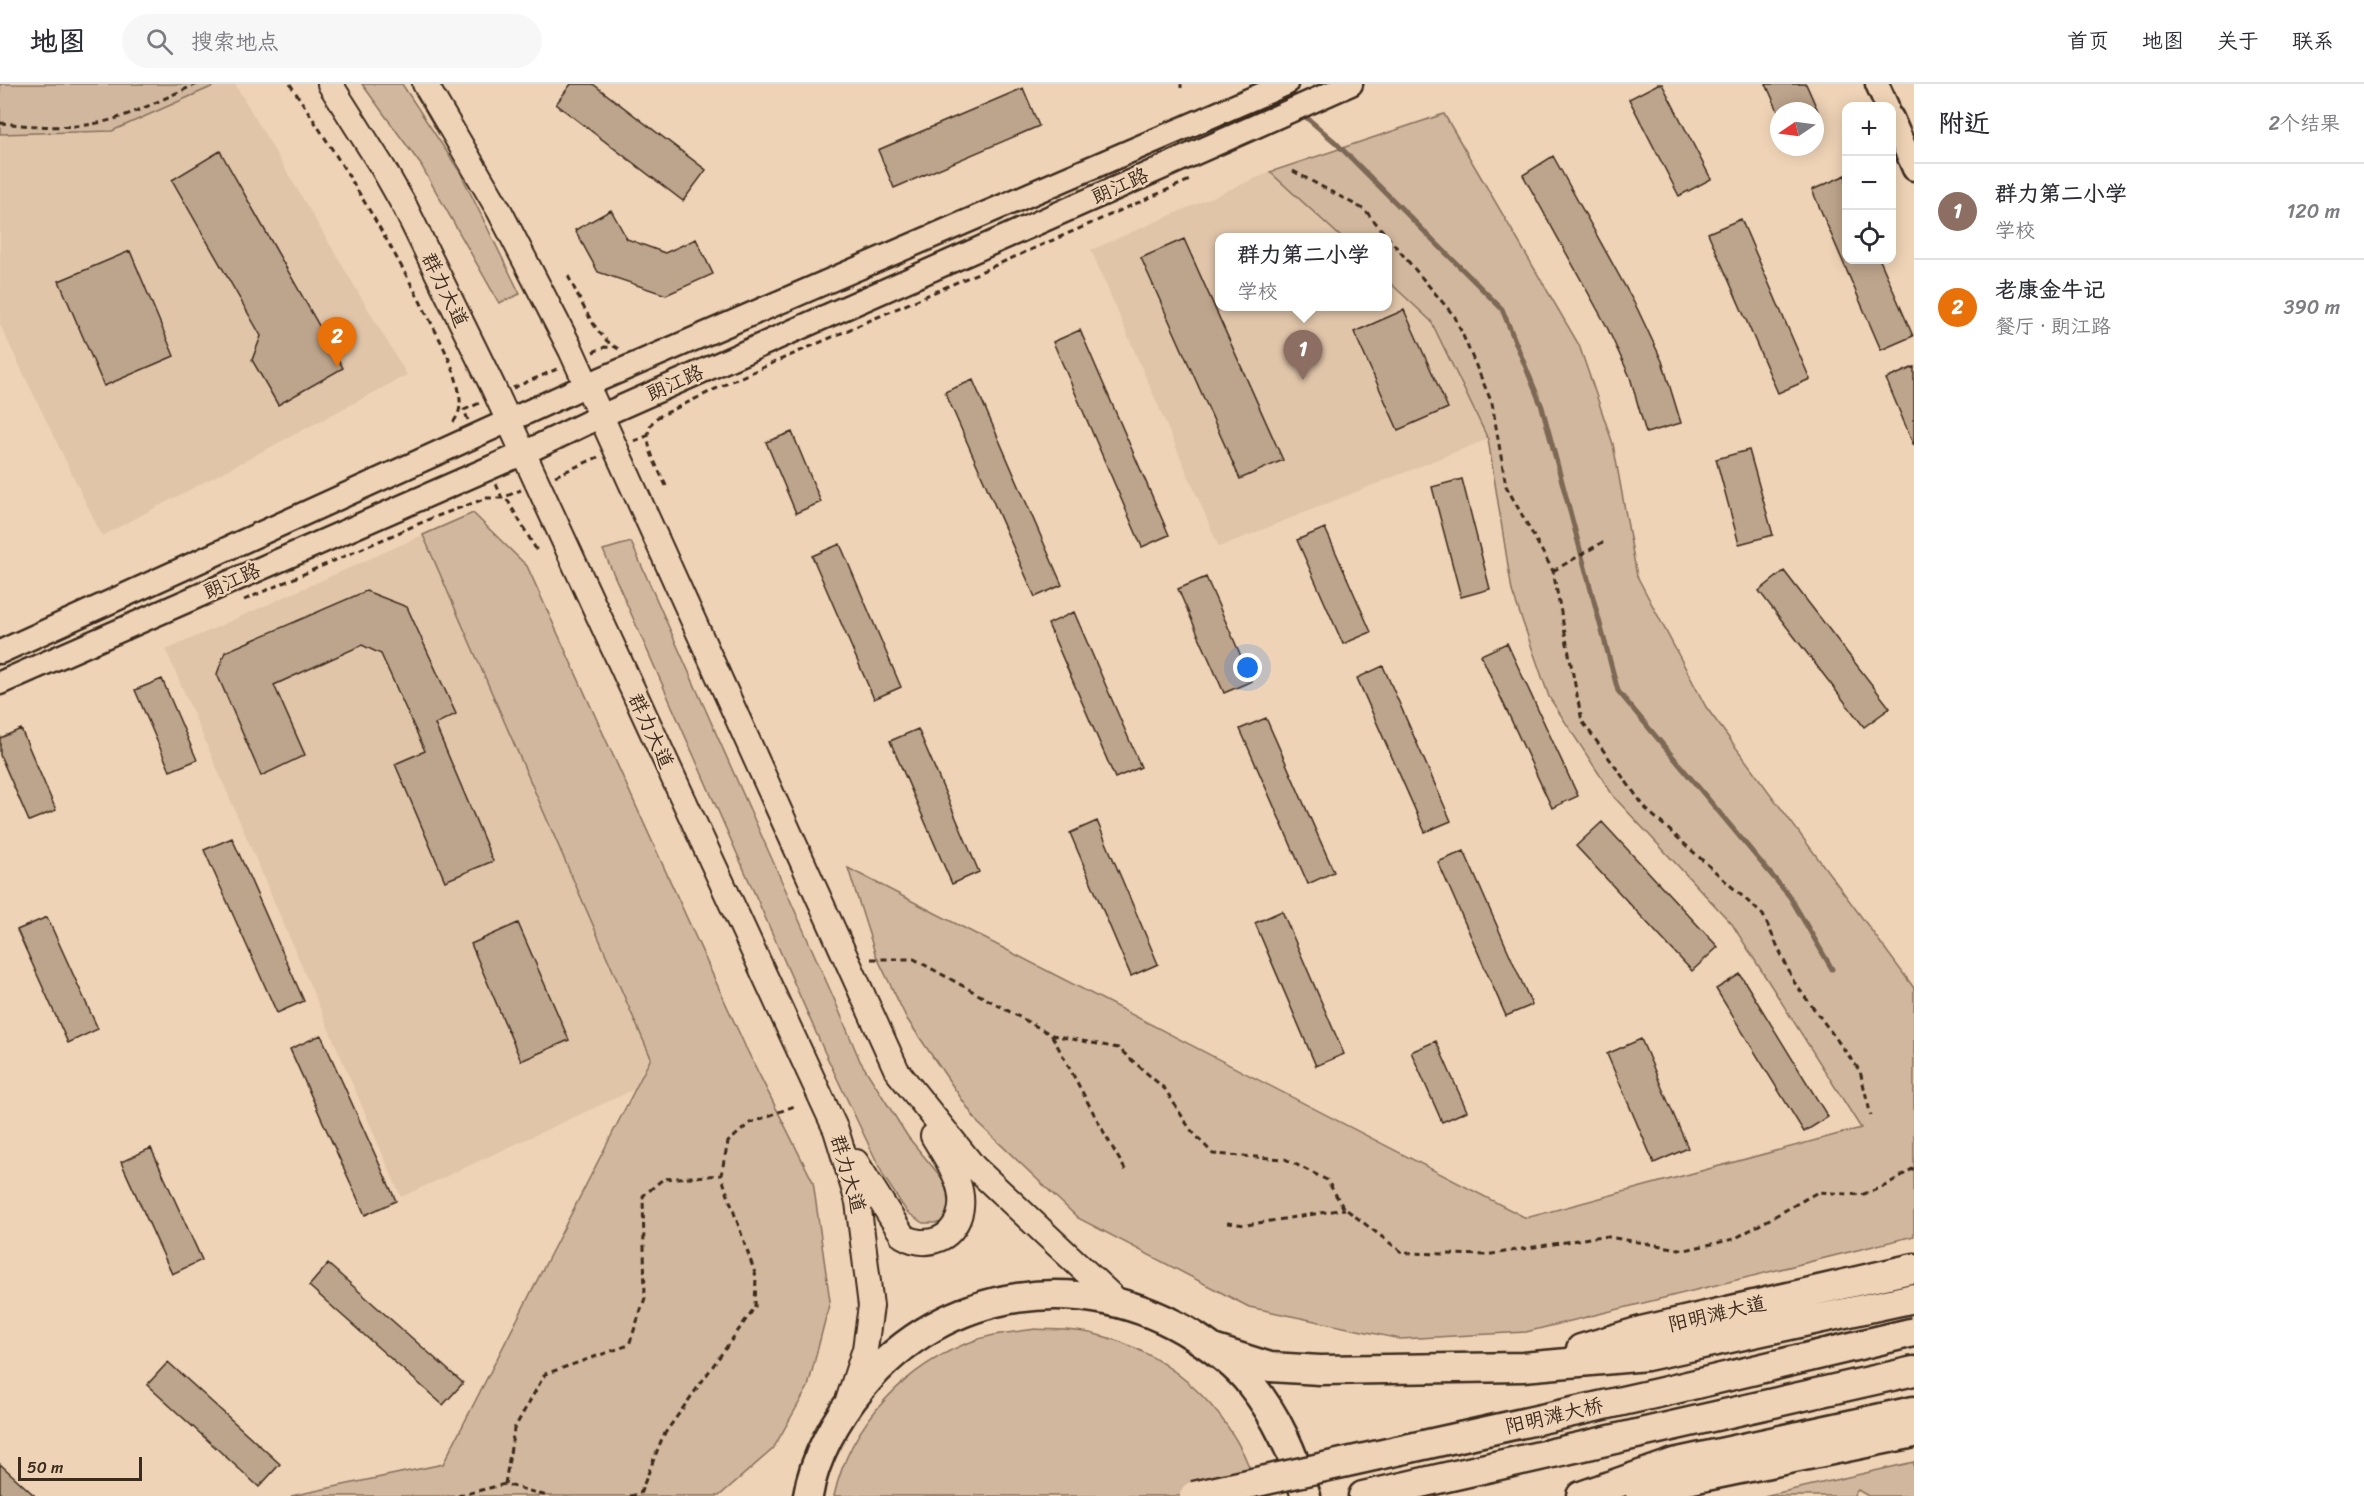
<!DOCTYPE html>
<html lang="zh">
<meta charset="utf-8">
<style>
body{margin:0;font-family:Sriracha,"LXGW WenKai TC",sans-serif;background:#f7f7f7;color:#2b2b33}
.controls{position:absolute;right:18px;top:18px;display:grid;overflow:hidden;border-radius:12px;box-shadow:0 3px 15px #0003}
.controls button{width:54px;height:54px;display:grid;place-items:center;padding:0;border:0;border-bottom:2px solid #e1e1e2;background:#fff;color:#2b2b33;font:30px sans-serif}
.compass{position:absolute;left:1770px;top:18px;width:54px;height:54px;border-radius:50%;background:#fff;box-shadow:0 3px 15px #0003;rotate:257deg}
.scale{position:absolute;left:18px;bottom:15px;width:124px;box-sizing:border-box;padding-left:6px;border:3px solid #3b2a1e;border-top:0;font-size:16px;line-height:21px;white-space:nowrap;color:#3b2a1e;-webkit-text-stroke:4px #efd3b6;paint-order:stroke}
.you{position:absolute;left:1248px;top:584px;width:21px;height:21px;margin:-15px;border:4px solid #fff;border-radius:50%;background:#1a73e8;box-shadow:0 0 0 9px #1a73e833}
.badge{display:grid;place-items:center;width:39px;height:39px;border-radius:50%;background:#111827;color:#fff;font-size:20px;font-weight:700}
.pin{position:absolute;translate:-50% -50px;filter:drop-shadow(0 2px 3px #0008)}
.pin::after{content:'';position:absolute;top:32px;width:21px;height:18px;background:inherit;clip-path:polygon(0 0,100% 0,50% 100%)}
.popup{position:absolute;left:1215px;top:149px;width:177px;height:78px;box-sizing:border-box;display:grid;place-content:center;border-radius:12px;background:#fff;filter:drop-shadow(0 2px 4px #0005);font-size:20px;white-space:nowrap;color:#7c7c81}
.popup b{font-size:22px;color:#2b2b33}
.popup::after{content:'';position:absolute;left:50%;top:100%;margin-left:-12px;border:12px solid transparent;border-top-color:#fff}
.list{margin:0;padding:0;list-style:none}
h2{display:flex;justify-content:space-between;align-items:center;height:78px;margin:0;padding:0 24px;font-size:26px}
h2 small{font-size:20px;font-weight:400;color:#7c7c81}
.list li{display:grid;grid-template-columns:39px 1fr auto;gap:18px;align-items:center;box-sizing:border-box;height:96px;padding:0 24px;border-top:2px solid #e1e1e2}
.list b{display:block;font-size:22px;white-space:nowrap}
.list p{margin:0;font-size:20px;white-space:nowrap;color:#7c7c81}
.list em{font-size:20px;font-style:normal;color:#7c7c81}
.icon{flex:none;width:33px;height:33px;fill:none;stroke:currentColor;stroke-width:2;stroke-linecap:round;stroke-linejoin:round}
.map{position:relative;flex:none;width:1914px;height:1412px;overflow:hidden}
header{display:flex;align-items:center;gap:36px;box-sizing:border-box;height:84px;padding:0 30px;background:#fff;border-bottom:2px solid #e1e1e2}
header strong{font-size:28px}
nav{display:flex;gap:33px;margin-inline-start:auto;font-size:21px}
.search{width:420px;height:54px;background:#f7f7f7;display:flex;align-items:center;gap:15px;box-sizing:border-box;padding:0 21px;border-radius:33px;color:#7c7c81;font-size:22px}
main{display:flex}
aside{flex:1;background:#fff}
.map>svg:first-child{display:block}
.built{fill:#e0c5a9}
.green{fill:#d1b79d;stroke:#86705e;stroke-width:1.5}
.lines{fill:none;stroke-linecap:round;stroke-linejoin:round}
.stream{stroke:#7c6755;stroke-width:5}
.building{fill:#bda48c;stroke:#3b2a1e;stroke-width:1.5}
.secondary-casing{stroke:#3b2a1e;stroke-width:27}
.primary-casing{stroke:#3b2a1e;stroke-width:28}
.highway-casing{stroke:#3b2a1e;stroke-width:33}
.path{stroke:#3b2a1e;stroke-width:3;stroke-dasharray:6 4.5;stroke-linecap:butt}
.secondary{stroke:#efd3b6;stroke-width:22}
.primary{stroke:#efd3b6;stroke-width:24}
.highway{stroke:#efd3b6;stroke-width:28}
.highway-bridge-casing{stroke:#3b2a1e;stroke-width:33;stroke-linecap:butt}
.highway-bridge{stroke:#efd3b6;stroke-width:28}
.labels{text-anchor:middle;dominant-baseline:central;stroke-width:5;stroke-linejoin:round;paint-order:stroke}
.street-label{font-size:20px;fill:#3b2a1e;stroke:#efd3b6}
</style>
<header>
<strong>地图</strong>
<div class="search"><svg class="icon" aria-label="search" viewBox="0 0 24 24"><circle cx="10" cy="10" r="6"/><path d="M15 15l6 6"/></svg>搜索地点</div>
<nav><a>首页</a><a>地图</a><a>关于</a><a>联系</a></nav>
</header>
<main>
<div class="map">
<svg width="1914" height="1412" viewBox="0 0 1914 1412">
<rect width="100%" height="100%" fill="#efd3b6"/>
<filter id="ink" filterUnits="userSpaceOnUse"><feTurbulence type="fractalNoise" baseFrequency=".0167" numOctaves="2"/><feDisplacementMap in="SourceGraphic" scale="12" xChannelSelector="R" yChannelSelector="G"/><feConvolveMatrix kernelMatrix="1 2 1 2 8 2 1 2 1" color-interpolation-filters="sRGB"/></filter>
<g filter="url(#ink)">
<path class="built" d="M218,0H235L407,291L102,452L0,241V50L112,47Z
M1270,88L1341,153L1219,154V222H1387V196L1431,237L1488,355L1219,463L1091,166Z
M423,451L651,973L635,1005L401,1113L166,566Z"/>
<path class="green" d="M0,0H218L112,47L0,50Z
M362,0H402L460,88L520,210L499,219L421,81Z
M1444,30L1579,261L1613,360L1637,492L1706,623L1914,904V1152L1526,1248L1400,1255L1249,1223L1078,1134L978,1039L907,935L875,869L848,784L1526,1134L1861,1044L1732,840L1614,713L1549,613L1512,507L1488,355L1431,237L1387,196V154L1341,153L1270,88Z
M473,429L527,482L746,964L813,1098L830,1217L808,1303L773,1365L719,1412H291L443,1380L651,974L423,451Z
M631,458L835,917L860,977L908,1053L946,1099L951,1123L942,1139H923L907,1128L884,1093L825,969L603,466Z
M1035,1245C1054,1246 1076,1245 1094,1250C1171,1267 1242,1335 1258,1412H834C850,1340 906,1280 976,1256C994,1249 1016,1248 1035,1245Z
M1914,1378V1412H1868L1858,1406L1853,1412H1764Z"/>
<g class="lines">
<path class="stream" d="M1300,28L1335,58L1502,225L1542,323L1618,607L1790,813L1832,885"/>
</g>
<path class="building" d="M571,0H593L706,86L683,117L556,20Z
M1658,0H1662L1711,95L1679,112L1629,15Z
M1766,0H1806L1818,27H1778Z
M1023,4L1039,42L894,104L878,66Z
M220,67L343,284L278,321L252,276L261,252L172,96Z
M1553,72L1637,224L1662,277L1681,339L1646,349L1630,293L1606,241L1523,91Z
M1846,91V176H1880L1913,252L1881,266L1812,106Z
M611,126L627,155L665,169L696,155L713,190L666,211L598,188L575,146Z
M1741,135L1810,295L1778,309L1708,149Z
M1184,155L1283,376L1240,395L1141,174Z
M130,167L174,272L104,302L59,197Z
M1404,226L1448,324L1398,346L1354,248Z
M1080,246L1169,451L1142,463L1053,258Z
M1914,283V362L1886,295Z
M973,296L1062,501L1035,513L945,308Z
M792,348L821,418L796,429L766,358Z
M1749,366L1773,451L1739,460L1716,375Z
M1462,395L1490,505L1461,513L1432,403Z
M1325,444L1371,548L1343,560L1297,456Z
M840,460L901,603L874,615L812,472Z
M1784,487L1890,624L1864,643L1759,507Z
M1206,493L1252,597L1224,609L1178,505Z
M366,507L407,523L456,630L435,640L493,777L445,797L395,680L425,667L381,570L362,561L274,601L305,671L261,692L217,590L225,568Z
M1074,528L1141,683L1115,694L1048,540Z
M1507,559L1578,712L1552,724L1481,571Z
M1383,582L1451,737L1425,748L1357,594Z
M162,595L197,676L170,687L135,606Z
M1266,634L1334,788L1308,800L1240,645Z
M21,645L56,726L29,737L0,671V654Z
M918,645L979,788L952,800L890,657Z
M1097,737L1158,880L1131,892L1070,749Z
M1602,738L1718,863L1692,887L1576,762Z
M232,754L304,917L277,929L204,766Z
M1464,767L1532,921L1506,932L1438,778Z
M1282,827L1344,970L1316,982L1255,839Z
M47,833L98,945L68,959L17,846Z
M518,839L569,956L521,977L471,860Z
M1740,890L1828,1033L1804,1048L1716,905Z
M321,951L396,1117L365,1131L290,965Z
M1641,955L1688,1064L1654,1079L1607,970Z
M1436,957L1467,1027L1442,1038L1411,968Z
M151,1064L202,1176L172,1190L121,1078Z
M328,1180L463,1299L443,1321L309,1202Z
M168,1278L280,1380L259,1403L147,1301Z
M0,1380L35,1412H0Z"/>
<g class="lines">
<g class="secondary-casing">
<path id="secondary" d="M1877,0L1887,22
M1892,34L1914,85
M0,568L587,301L1286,0
M0,599L524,369L601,332L1351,0"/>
</g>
<g class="primary-casing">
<path id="primary" d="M330,0L383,84L405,123L493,303L836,1046L858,1118L871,1222L865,1265L848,1317
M425,0L500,128L571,266L897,987L974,1083L1117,1217
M856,1078L903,1152C915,1159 927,1160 939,1155C949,1151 954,1144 958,1135C970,1106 947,1076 933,1052"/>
</g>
<g class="highway-casing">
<path id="highway" d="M1581,1265L1641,1247L1914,1184
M1216,1266L1270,1283L1320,1286L1523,1283L1647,1272L1914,1214
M1639,1406L1914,1349
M808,1412C814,1373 837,1333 862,1303C944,1202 1086,1183 1194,1252C1214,1265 1235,1280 1250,1299C1278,1334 1293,1369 1306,1412
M1363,1412L1914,1287
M1581,1412L1674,1379L1914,1327"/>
</g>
<path class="path" d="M290,0C337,71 382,144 421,219C435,247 458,285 460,316C461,326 457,334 451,341
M1181,4V0
M0,39C30,42 63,45 93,40C129,34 163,14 197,0
M1293,87L1365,126L1455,233L1492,319L1506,402L1553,487L1582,637L1646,725L1763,831L1794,898L1860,987L1871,1032
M568,192C580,214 597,259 622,266
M593,268L605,263L612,264
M513,304L557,285
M468,336L464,326L480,319
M634,357L647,352
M555,392L598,373
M496,400L502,414L521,406
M666,402C658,383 635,349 658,333L732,297L1192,95
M1553,487L1603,458
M244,516L432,434L487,414H502L508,417L537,467
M871,875H914L1052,951L1118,964L1165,1005L1190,1045L1213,1070L1285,1075L1327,1096L1343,1123L1403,1169L1486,1171L1602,1152L1685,1166L1734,1155L1818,1108L1861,1111L1883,1103L1914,1084
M1052,952C1077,997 1100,1043 1126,1087
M1227,1139L1246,1141L1345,1125
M505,1400L514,1345L545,1290L629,1261L645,1214L643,1112L663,1095L721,1091
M458,1412L505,1400L547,1412
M630,1412L640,1410L663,1352L755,1223L756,1192L721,1091L728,1058L750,1039L797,1021"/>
<use href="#secondary" class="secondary"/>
<use href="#primary" class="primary"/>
<use href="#highway" class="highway"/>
<g class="highway-bridge-casing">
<path id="highway-bridge" d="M1194,1412L1658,1309L1914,1248"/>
</g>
<use href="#highway-bridge" class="highway-bridge"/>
</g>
</g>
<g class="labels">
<g class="street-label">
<text transform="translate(1120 102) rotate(-24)">朗江路</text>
<text transform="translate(445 206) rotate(64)">群力大道</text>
<text transform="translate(675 299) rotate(-24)">朗江路</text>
<text transform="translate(232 497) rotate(-24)">朗江路</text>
<text transform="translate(651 647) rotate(65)">群力大道</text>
<text transform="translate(848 1090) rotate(74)">群力大道</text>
<text transform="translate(1717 1230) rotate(-13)">阳明滩大道</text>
<text transform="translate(1554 1332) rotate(-13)">阳明滩大桥</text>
</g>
</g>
</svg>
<div class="controls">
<button>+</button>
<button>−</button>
<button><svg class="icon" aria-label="locate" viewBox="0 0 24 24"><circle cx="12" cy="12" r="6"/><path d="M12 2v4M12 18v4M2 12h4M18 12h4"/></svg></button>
</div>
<svg class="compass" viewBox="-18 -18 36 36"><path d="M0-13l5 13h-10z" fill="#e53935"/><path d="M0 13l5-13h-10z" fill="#7c7c81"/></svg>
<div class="scale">50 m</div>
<div class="you"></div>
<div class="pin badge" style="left:1303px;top:296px;background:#8d6e63">1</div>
<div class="popup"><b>群力第二小学</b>学校</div>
<div class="pin badge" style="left:337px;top:283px;background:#e8710a">2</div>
</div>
<aside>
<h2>附近<small>2个结果</small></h2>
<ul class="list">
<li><span class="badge" style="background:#8d6e63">1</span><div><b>群力第二小学</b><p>学校</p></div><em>120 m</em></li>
<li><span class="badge" style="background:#e8710a">2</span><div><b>老康金牛记</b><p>餐厅 · 朗江路</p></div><em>390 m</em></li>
</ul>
</aside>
</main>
